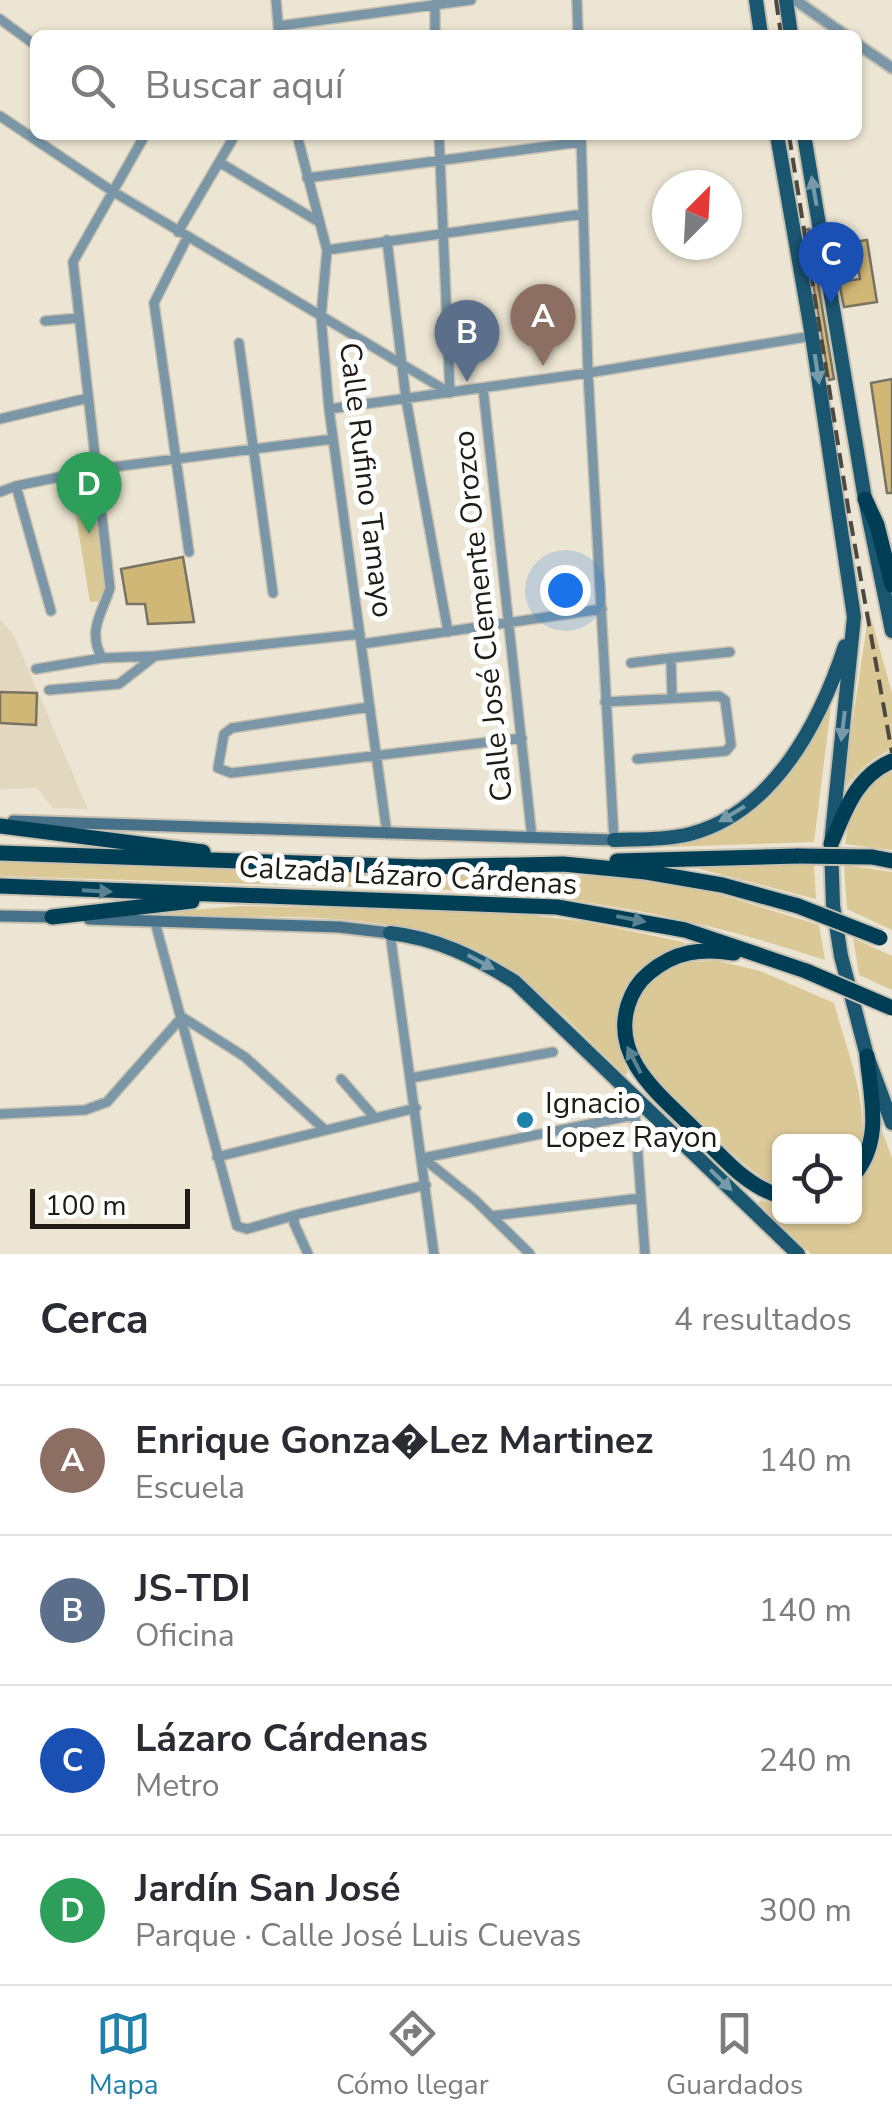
<!DOCTYPE html>
<html lang="es">
<meta charset="utf-8">
<style>
body{margin:0;font-family:"Nunito Sans",sans-serif;background:#f2f2f3;color:#2b2b33}
.controls{position:absolute;right:30px;bottom:30px;display:grid;overflow:hidden;border-radius:15px;box-shadow:0 2px 8px #0004}
.controls button{width:90px;height:90px;display:grid;place-items:center;padding:0;border:0;border-bottom:2px solid #e1e1e2;background:#fff;color:#2b2b33;font:50px sans-serif}
.compass{position:absolute;left:652px;top:170px;width:90px;height:90px;border-radius:50%;background:#fff;box-shadow:0 2px 8px #0004;rotate:24deg}
.scale{position:absolute;left:30px;bottom:25px;width:160px;box-sizing:border-box;padding-left:10px;border:5px solid #1f1c16;border-top:0;font-size:28px;line-height:35px;white-space:nowrap;color:#1f1c16;-webkit-text-stroke:8px #fff;paint-order:stroke}
.you{position:absolute;left:565px;top:590px;width:35px;height:35px;margin:-25px;border:8px solid #fff;border-radius:50%;background:#1a73e8;box-shadow:0 0 0 15px #1a73e833}
.badge{display:grid;place-items:center;width:65px;height:65px;border-radius:50%;background:#1e81ac;color:#fff;font-size:32px;font-weight:700}
.pin{position:absolute;translate:-50% -82px;filter:drop-shadow(0 2px 5px #0008)}
.pin::after{content:'';position:absolute;top:52px;width:35px;height:30px;background:inherit;clip-path:polygon(0 0,100% 0,50% 100%)}
.list{margin:0;padding:0;list-style:none}
h2{display:flex;justify-content:space-between;align-items:center;height:130px;margin:0;padding:0 40px;font-size:42px}
h2 small{font-size:32px;font-weight:400;color:#7c7c81}
.list li{display:grid;grid-template-columns:65px 1fr auto;gap:30px;align-items:center;box-sizing:border-box;height:150px;padding:0 40px;border-top:2px solid #e1e1e2}
.list b{display:block;font-size:38px;white-space:nowrap}
.list p{margin:0;font-size:32px;white-space:nowrap;color:#7c7c81}
.list em{font-size:32px;font-style:normal;color:#7c7c81}
.icon{flex:none;width:55px;height:55px;fill:none;stroke:currentColor;stroke-width:2;stroke-linecap:round;stroke-linejoin:round}
.map{position:relative;flex:none;width:892px;height:1254px;overflow:hidden}
.search{position:absolute;background:#fff;box-shadow:0 2px 8px #0004;left:30px;right:30px;top:30px;height:110px;display:flex;align-items:center;gap:25px;box-sizing:border-box;padding:0 35px;border-radius:15px;color:#7c7c81;font-size:38px}
.sheet{height:730px;background:#fff}
nav{display:flex;justify-content:space-around;align-items:center;box-sizing:border-box;height:140px;border-top:2px solid #e1e1e2;background:#fff;font-size:28px;color:#7c7c81}
nav a{display:grid;justify-items:center;gap:5px}
nav .on{color:#1e81ac}
.map>svg:first-child{display:block}
.built{fill:#e2d8bf}
.green{fill:#dbc897}
.building{fill:#d0b776;stroke:#797363;stroke-width:2.5}
.lines{fill:none;stroke-linecap:round;stroke-linejoin:round}
.minor-casing{stroke:#c7c1b1;stroke-width:12}
.tertiary-casing{stroke:#c7c1b1;stroke-width:14}
.secondary-casing{stroke:#c7c1b1;stroke-width:15}
.primary-casing{stroke:#c7c1b1;stroke-width:18}
.motorway-casing{stroke:#c7c1b1;stroke-width:19}
.minor{stroke:#7b97a7;stroke-width:9}
.tertiary{stroke:#7b97a7;stroke-width:10}
.secondary{stroke:#467188;stroke-width:11}
.primary{stroke:#1b5671;stroke-width:14}
.motorway{stroke:#003e56;stroke-width:15}
.rail{stroke:#4d4941;stroke-width:4;stroke-dasharray:15 8;stroke-linecap:butt}
.motorway-bridge-casing{stroke:#c7c1b1;stroke-width:19;stroke-linecap:butt}
.motorway-bridge{stroke:#003e56;stroke-width:15}
.oneway{fill:#769aaa}
.oneway2{fill:#598291}
.poi-dot{fill:#1e81ac;stroke:#fff;stroke-width:4}
.labels{text-anchor:middle;dominant-baseline:central;stroke-width:10;stroke-linejoin:round;paint-order:stroke}
.street-label{font-size:30px;fill:#1f1c16;stroke:#fff}
.poi-label{font-size:30px;fill:#1f1c16;stroke:#fff;text-anchor:start}
</style>
<div class="map">
<svg width="892" height="1254" viewBox="0 0 892 1254">
<rect width="100%" height="100%" fill="#ece5d3"/>
<path class="built" d="M0,619L14,636L88,809L53,808L37,788L0,789Z"/>
<path class="green" d="M90,475L106,588L101,601L90,602L70,480Z
M869,611L892,693V749C870,759 856,772 842,793Z
M831,706L814,842L666,847C687,840 713,835 732,824C778,798 804,750 831,706Z
M892,769V850L845,844C850,811 860,783 892,769Z
M0,861L620,877L702,889L819,925L825,960C715,923 603,900 487,891L0,876Z
M814,863L816,899L692,867Z
M844,865L892,872V930L847,909Z
M242,906L492,911L588,922L687,943C627,964 600,1012 628,1072L625,1075C586,1039 549,996 504,967C408,905 276,919 166,916V912Z
M853,938L892,956V990L859,975Z
M718,961L760,971L834,1003C845,1046 877,1120 855,1162L854,1142H780L779,1187H777C739,1165 710,1131 679,1101C667,1089 650,1077 642,1062C620,1025 636,975 680,964C692,961 706,961 718,961Z
M882,1131L892,1158V1254H811L758,1203L761,1200L779,1206L780,1216H854L855,1185L866,1172Z"/>
<path class="building" d="M809,229L834,379L829,380L804,230Z
M867,240L877,302L844,307L839,282L860,279L854,242Z
M892,379V493H887L871,383Z
M183,557L194,622L148,624L145,604H127L121,569Z
M0,692L37,693L36,725L0,723Z"/>
<g class="lines">
<g class="minor-casing">
<path id="minor" d="M276,0L279,35
M577,0L578,35
M435,3V35
M0,19L35,45
M278,26L471,0
M0,116L112,191L450,393
M297,135L327,250L321,317L329,409L387,834
M439,135L450,393
M581,135L588,373L614,840
M219,162L319,222
M307,178L581,142
M178,232L235,135
M187,238L154,303L189,552
M387,240L406,399L448,632
M327,250L583,214
M45,321L79,318
M239,343L273,593
M483,388L532,838
M329,409L588,373L812,336
M0,419L88,398
M16,486L51,611
M0,492L16,486L97,469L333,439
M362,644L602,609
M102,658C87,630 102,614 110,588L73,262L145,135
M631,663L671,658
M36,669L102,658L155,656L360,634
M49,690L119,684L155,656
M672,698L671,658L730,652
M605,702L719,696L725,700L731,745L726,751L637,759
M369,707L232,728L224,734L218,768L231,773L522,738
M155,922L237,1226L247,1229L299,1214L426,1185
M390,933L434,1254
M411,1078L553,1052
M341,1079L375,1118
M0,1114L85,1110L107,1102L182,1017L245,1057L325,1130
M635,1114L645,1254
M217,1157L416,1108
M423,1158L634,1115
M423,1158L475,1200L530,1254
M295,1216L294,1223L308,1254
M491,1216L641,1198"/>
</g>
<g class="tertiary-casing">
<path id="tertiary" d="M795,0L845,35
M857,44L892,68"/>
</g>
<g class="secondary-casing">
<path id="secondary" d="M13,821L614,840
M0,916L56,917
M89,919L339,927L390,933"/>
</g>
<g class="primary-casing">
<path id="primary" d="M756,0L761,35
M786,0L791,35
M777,135L812,336L854,617L831,844L833,905L841,956L867,1056L892,1123
M804,135L865,499L892,631
M614,840C640,839 665,840 690,834C774,812 820,722 845,646
M390,933C436,938 475,957 515,982L798,1254"/>
</g>
<g class="motorway-casing">
<path id="motorway" d="M865,499L877,525L892,585
M0,826L203,852
M831,844C845,811 856,776 892,761
M0,853L421,867L563,864L646,872L722,885L798,906
M872,857L892,861
M617,861L798,856
M0,886L557,907L685,930L806,971
M52,917L192,901
M734,953C701,948 675,951 649,973C638,982 632,992 628,1005C611,1060 662,1096 696,1131C721,1155 745,1186 780,1196
M854,1175C883,1140 871,1099 867,1056"/>
</g>
<use href="#minor" class="minor"/>
<use href="#tertiary" class="tertiary"/>
<use href="#secondary" class="secondary"/>
<use href="#primary" class="primary"/>
<use href="#motorway" class="motorway"/>
<path class="rail" d="M776,0L781,35
M789,135L848,507L892,753"/>
<g class="motorway-bridge-casing">
<path id="motorway-bridge" d="M798,856L872,857
M798,906L880,938
M806,971L892,1008"/>
</g>
<use href="#motorway-bridge" class="motorway-bridge"/>
</g>
<defs><path id="oneway-solid" d="M-6-.8H1V-3.2L6.5 0L1 3.2V.8H-6Z" transform="scale(2.5)"/></defs>
<g class="oneway">
<use href="#oneway-solid" transform="translate(814 191) rotate(-100)"/>
<use href="#oneway-solid" transform="translate(817 369) rotate(81)"/>
<use href="#oneway-solid" transform="translate(843 726) rotate(97)"/>
<use href="#oneway-solid" transform="translate(732 814) rotate(149)"/>
<use href="#oneway-solid" transform="translate(481 962) rotate(28)"/>
<use href="#oneway-solid" transform="translate(721 1180) rotate(44)"/>
</g>
<g class="oneway2">
<use href="#oneway-solid" transform="translate(97 891) rotate(3)"/>
<use href="#oneway-solid" transform="translate(631 919) rotate(11)"/>
<use href="#oneway-solid" transform="translate(634 1060) rotate(-117)"/>
</g>
<circle class="poi-dot" cx="525" cy="1120" r="10"/>
<g class="labels">
<g class="street-label">
<text transform="translate(366 480) rotate(83)">Calle Rufino Tamayo</text>
<text transform="translate(483 616) rotate(-96)">Calle José Clemente Orozco</text>
<text transform="translate(408 876) rotate(3)">Calzada Lázaro Cárdenas</text>
</g>
<g class="poi-label">
<text x="545" y="1103">Ignacio<tspan x="545" dy="34">Lopez Rayon</tspan></text>
</g>
</g>
</svg>
<div class="controls">
<button><svg class="icon" aria-label="locate" viewBox="0 0 24 24"><circle cx="12" cy="12" r="6"/><path d="M12 2v4M12 18v4M2 12h4M18 12h4"/></svg></button>
</div>
<svg class="compass" viewBox="-18 -18 36 36"><path d="M0-13l5 13h-10z" fill="#e53935"/><path d="M0 13l5-13h-10z" fill="#7c7c81"/></svg>
<div class="scale">100 m</div>
<div class="you"></div>
<div class="pin badge" style="left:543px;top:366px;background:#8d6e63">A</div>
<div class="pin badge" style="left:467px;top:382px;background:#5c6f8a">B</div>
<div class="pin badge" style="left:831px;top:304px;background:#1a4fb4">C</div>
<div class="pin badge" style="left:89px;top:534px;background:#2e9e5b">D</div>
<div class="search"><svg class="icon" aria-label="search" viewBox="0 0 24 24"><circle cx="10" cy="10" r="6"/><path d="M15 15l6 6"/></svg>Buscar aquí</div>
</div>
<section class="sheet">
<h2>Cerca<small>4 resultados</small></h2>
<ul class="list">
<li><span class="badge" style="background:#8d6e63">A</span><div><b>Enrique Gonza�Lez Martinez</b><p>Escuela</p></div><em>140 m</em></li>
<li><span class="badge" style="background:#5c6f8a">B</span><div><b>JS-TDI</b><p>Oficina</p></div><em>140 m</em></li>
<li><span class="badge" style="background:#1a4fb4">C</span><div><b>Lázaro Cárdenas</b><p>Metro</p></div><em>240 m</em></li>
<li><span class="badge" style="background:#2e9e5b">D</span><div><b>Jardín San José</b><p>Parque · Calle José Luis Cuevas</p></div><em>300 m</em></li>
</ul>
</section>
<nav>
<a class="on"><svg class="icon" aria-label="map" viewBox="0 0 24 24"><path d="M3 6l6-2 6 2 6-2v14l-6 2-6-2-6 2zM9 4v14M15 6v14"/></svg>Mapa</a>
<a><svg class="icon" aria-label="directions" viewBox="0 0 24 24"><path d="M12 3l9 9-9 9-9-9zM9 14v-3h6M13 9l2 2-2 2"/></svg>Cómo llegar</a>
<a><svg class="icon" aria-label="saved" viewBox="0 0 24 24"><path d="M7 4h10v16l-5-4-5 4z"/></svg>Guardados</a>
</nav>
